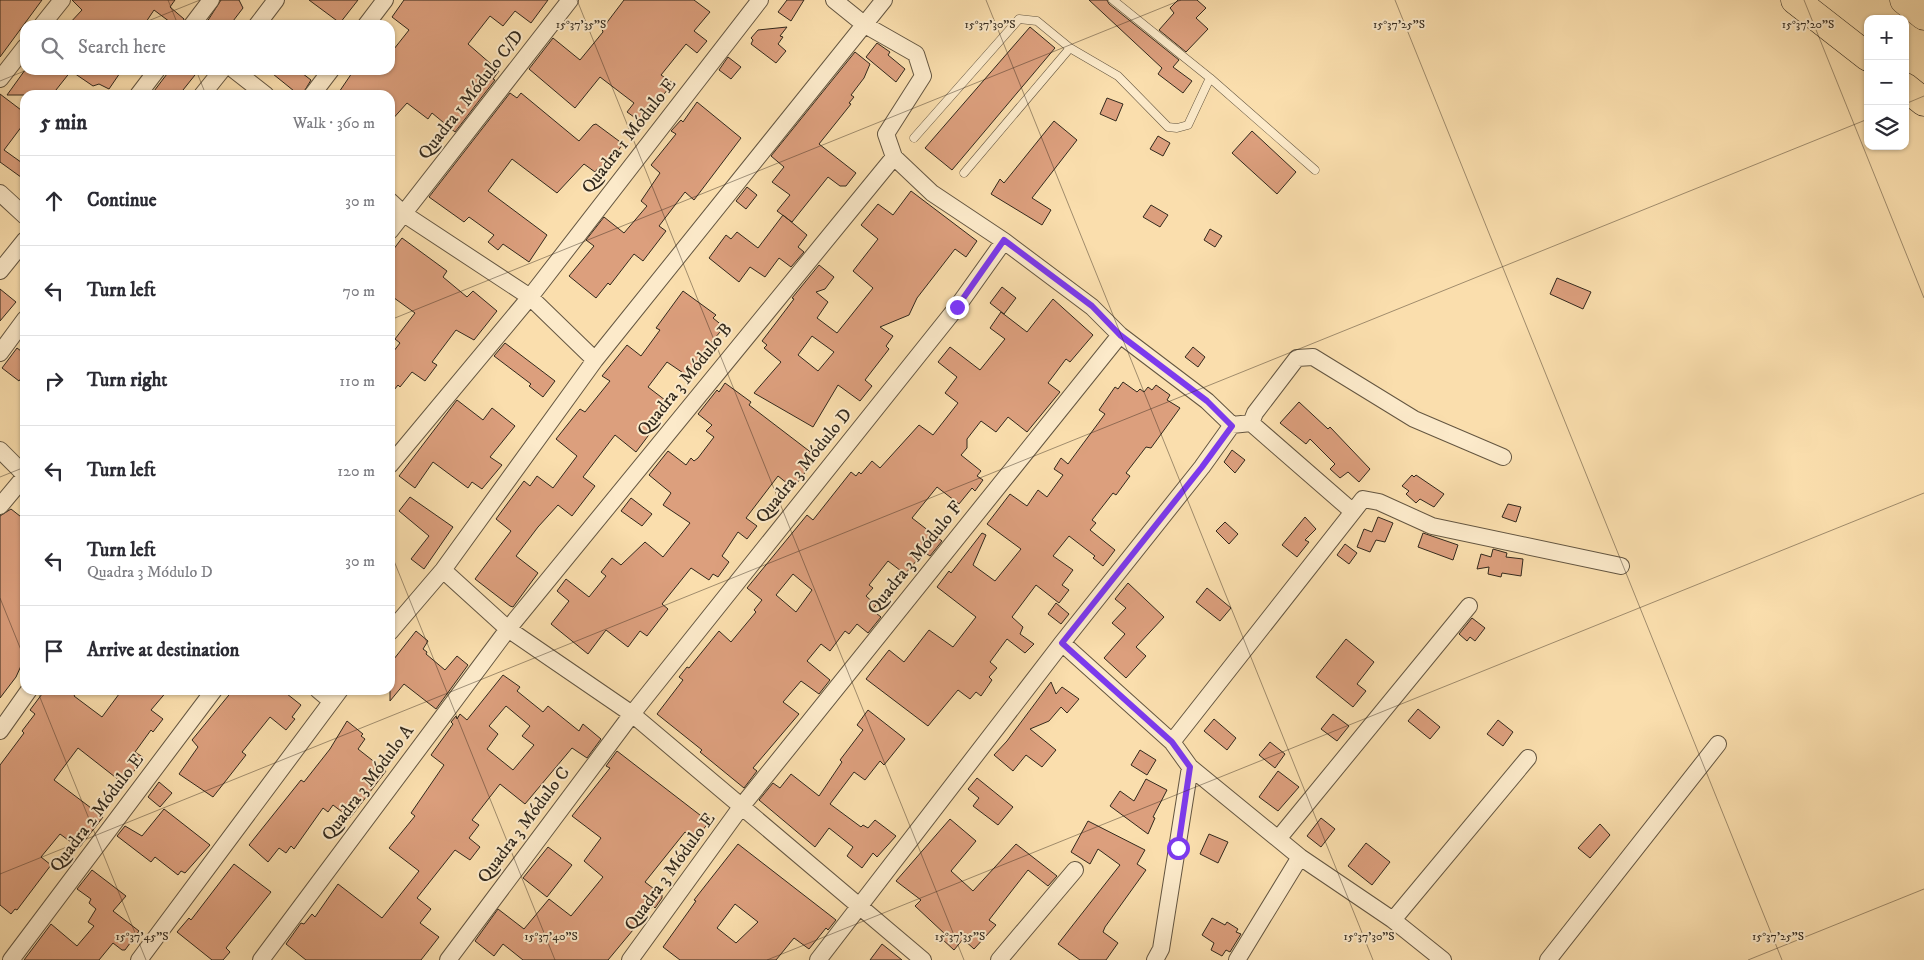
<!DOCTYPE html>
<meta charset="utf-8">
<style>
body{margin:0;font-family:"IM FELL DW Pica",serif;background:#f7f7f7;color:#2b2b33}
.controls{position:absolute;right:15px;top:15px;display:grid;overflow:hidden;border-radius:10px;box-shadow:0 1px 4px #0004}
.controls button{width:45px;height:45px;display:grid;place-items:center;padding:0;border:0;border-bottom:1px solid #e1e1e2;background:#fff;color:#2b2b33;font:25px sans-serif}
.stop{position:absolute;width:15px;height:15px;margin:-11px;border:4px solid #7c3aed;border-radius:50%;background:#fff}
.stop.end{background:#7c3aed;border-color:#fff;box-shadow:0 1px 5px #0008}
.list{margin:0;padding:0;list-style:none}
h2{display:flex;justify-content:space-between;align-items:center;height:65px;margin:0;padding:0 20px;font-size:21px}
h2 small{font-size:16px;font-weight:400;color:#7c7c81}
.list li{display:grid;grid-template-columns:32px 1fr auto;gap:15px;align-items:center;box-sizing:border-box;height:90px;padding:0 20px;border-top:1px solid #e1e1e2}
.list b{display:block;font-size:19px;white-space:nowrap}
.list p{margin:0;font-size:16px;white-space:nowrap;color:#7c7c81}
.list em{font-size:16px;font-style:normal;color:#7c7c81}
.icon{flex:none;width:28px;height:28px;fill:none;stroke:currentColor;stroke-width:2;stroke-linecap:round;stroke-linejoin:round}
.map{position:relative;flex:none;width:1924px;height:960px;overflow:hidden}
.search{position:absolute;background:#fff;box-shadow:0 1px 4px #0004;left:20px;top:20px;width:375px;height:55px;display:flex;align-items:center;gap:12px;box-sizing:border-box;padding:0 18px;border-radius:15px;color:#7c7c81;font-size:19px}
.panel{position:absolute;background:#fff;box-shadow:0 1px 4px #0004;left:20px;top:90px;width:375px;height:605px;border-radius:15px}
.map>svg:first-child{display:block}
.building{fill:#dc9f7d;stroke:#32291d;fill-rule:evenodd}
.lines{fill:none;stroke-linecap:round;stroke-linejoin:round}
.lane-casing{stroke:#645641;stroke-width:9}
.street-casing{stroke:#645641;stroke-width:18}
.highway-casing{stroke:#32291d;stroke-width:29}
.lane{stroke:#fceaca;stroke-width:8}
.street{stroke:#fceaca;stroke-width:16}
.highway{stroke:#fadead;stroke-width:28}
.route{stroke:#7c3aed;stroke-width:6}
.ticks{fill:none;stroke:#32291d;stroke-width:1;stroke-opacity:0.45}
.labels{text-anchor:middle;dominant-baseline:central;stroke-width:4;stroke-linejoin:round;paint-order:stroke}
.street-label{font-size:18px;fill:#32291d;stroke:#fceaca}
.ticks-label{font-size:12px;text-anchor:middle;fill:#32291d;stroke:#fceaca;stroke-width:4;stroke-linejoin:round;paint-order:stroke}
</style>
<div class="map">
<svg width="1924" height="960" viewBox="0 0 1924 960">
<rect width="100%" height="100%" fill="#fadead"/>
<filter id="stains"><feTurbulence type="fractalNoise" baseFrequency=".004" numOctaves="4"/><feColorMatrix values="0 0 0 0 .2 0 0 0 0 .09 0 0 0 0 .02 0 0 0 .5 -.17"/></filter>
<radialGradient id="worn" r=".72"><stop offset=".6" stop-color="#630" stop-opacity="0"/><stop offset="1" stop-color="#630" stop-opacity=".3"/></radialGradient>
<path class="building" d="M0,0H42L0,57Z
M72,0H175L170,7L184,19L182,25H174L154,10L144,25H68L82,10Z
M221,0H239L243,8L230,25H205Z
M309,0H358L340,23Z
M404,0H548L531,23L515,11L503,26L490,16L468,44L499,71L493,79L495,80L455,132L432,113L428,119L407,103L390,122V95H337L354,70H390V54L409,30L392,17Z
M624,0H694L710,12L694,31L707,41L697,53L686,44L661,75L673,83L641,122L627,112L634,103L600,77L575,108L529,69L553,38L580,60L603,32L602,29Z
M787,0H804L791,21L778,12Z
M1089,0H1107L1109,4L1179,60L1173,67L1192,81L1183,93L1158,74L1162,68Z
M1178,0H1197L1206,8L1196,18L1208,29L1186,52L1159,30L1174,13L1170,8Z
M787,27L780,36L783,37L778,44L786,51L776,63L751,44L753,40L751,38L758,30Z
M1030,27L1055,48L952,170L925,148Z
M877,43L890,52L888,55L905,69L896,82L866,57Z
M855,52L870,64L864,78L851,95L854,97L849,103L851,104L819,144L856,173L846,186H840L828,177L792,222L777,211L790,195L772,182L784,167L771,156Z
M728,57L741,67L731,79L719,70Z
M25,70H122L109,89L99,84L93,86L71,71L52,95H7Z
M170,70H199L179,95H151Z
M268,70H298L311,80L302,95H299Z
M510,93L517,98L521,93L579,141L593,125L596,124L623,144L604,169L600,166L595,172L584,164L557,193L512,159L488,191L547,235L529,262L503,244L498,250L488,242L494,235L469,217L464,222L429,197Z
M0,94L25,113V122L4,150L25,165V180L0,162Z
M1107,98L1123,104L1116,121L1100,114Z
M697,102L741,138L694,200L685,192L659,226L666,231L643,261L634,254L610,285L608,283L596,298L569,276L594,246L586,240L604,217L624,233L647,206L641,201L660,173L651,165L676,134L671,131L681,120L683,122Z
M1054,121L1077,140L1032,198L1051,210L1042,225L991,194L1000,179L1004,183Z
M1252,131L1296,172L1277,194L1232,153Z
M1158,136L1170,143L1163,156L1150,149Z
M747,187L757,195L746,209L736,201Z
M911,191L977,241L966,257L955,249L917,298L909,315L880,327L893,336L886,346L889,349L865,380L872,386L860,401L838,385L813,427L754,393L781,362L764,348L767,345L762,341L794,299L792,298L819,265L834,277L825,289L816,292L828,302L817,318L837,333L873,288L853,271L878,239L861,225L878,204L893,215ZM812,336L834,352L818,371L798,355Z
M1151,205L1168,215L1160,227L1143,217Z
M783,215L807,235L798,247L804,252L791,267L779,258L765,277L750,267L739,282L709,258L726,235L731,239L737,232L758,248Z
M1210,229L1222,236L1215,247L1204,240Z
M402,238L447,271L443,277L467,297L473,291L497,311L474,340L456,330L432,362L437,365L425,381L412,372L400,387L398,385L390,395V356L400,343L395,339L415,313L390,295V254Z
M1557,278L1591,292L1583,309L1550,294Z
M1002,287L1016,298L1004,314L990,303Z
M0,289L16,302L0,321Z
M683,291L716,315L713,318L724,327L702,354L708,358L692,379L667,362L648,387L665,400L653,416L660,420L636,452L615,435L583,477L595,486L572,516L558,505L538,527L516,556L538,573L513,607L510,606L475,579L511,531L496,519L524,481L530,486L537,476L553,488L577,456L556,439L580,409L585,412L610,381L602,376L627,345L641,356L660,330L656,328Z
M1053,299L1093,335L1070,362L1066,359L1048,383L1060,392L1027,432L1008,417L996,432L981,421L967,439V448L961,455L981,471L977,476L983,480L975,491L972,488L959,504L937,487L912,518L942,541L930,556L924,552L905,574L888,561L869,585L873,588L866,596L876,605L872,610L881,617L868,633L857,624L849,634L845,631L830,651L821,644L807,661L830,680L819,694L801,681L783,702L799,714L753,768L757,771L744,788L700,752L702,750L657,714L683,680L679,677L687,667L689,668L719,631L731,642L756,612L754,610L762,600L747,588L807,515L813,520L851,472L856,476L859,472L861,474L872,461L880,468L919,425L933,435L958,403L945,393L957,377L938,362L950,347L980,370L1005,339L990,328L1001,312L1027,332ZM793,574L812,590L796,612L776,595Z
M505,343L555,381L543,397L529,386L531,384L494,356Z
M1193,347L1205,357L1198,367L1185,357Z
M17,348L25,354V373L19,381L2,368Z
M1123,382L1137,392L1140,389L1144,392L1148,387L1152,390L1156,385L1170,395L1167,400L1180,408L1151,448L1146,447L1126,473L1130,476L1116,495L1113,493L1092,520L1096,523L1090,530L1115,550L1103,566L1093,558L1095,556L1069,536L1053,556L1073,570L1062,585L1069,590L1059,603L1036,585L1012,617L1023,627L1020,634L1034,644L1025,653L1007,639L990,662L997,668L989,677L992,680L981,696L976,692L970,699L958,690L928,726L866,679L889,650L904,662L929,630L953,647L976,617L937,587L949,571L951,573L982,533L986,535L973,565L995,581L1021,549L987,524L1010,494L1027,506L1038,490L1047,497L1063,475L1054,469L1061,458L1068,464L1105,414L1099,410L1115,387L1118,389Z
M725,383L751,402L749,405L817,457L793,488L778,476L746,518L757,526L747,539L738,532L722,556L729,562L718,577L713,574L709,580L691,568L662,604L668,609L647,636L640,631L628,647L606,630L588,654L551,624L569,601L557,591L566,579L589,597L606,576L601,572L612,558L621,565L645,542L663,557L690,523L663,505L671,493L649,475L668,451L686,465L691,458L694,461L698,458L714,437L706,431L712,425L698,414L717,390L719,392Z
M457,400L483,420L492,408L515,426L490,457L502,465L482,489L472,482L468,488L433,462L415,488L399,476Z
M1299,402L1328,429L1330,427L1370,469L1359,482L1348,472L1340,478L1330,469L1335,464L1310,439L1306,444L1280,423Z
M1232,450L1245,460L1235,473L1224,462Z
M1412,475L1414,477L1416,475L1444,494L1434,507L1420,499L1416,503L1406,494L1409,491L1402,486Z
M410,497L453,527L424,569L411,559L429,536L399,511Z
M631,498L652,514L642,526L621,511Z
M1508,504L1521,507L1516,522L1502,517Z
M11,509L25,520V657L16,677L0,698V516Z
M1305,517L1316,529L1305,540L1309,542L1297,557L1282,545Z
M1378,517L1393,523L1385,542L1376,540L1370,552L1357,547L1364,529L1372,532Z
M1225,522L1238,534L1229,544L1216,531Z
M1423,533L1458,545L1453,560L1418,547Z
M1345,544L1357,553L1349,564L1337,555Z
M1493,549L1507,553L1506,557L1523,559L1521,576L1502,573L1501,577L1488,574L1489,567L1477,569L1481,554L1491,557Z
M1128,583L1164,617L1136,647L1146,656L1126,678L1104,658L1125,634L1112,623L1126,608L1115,599Z
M1207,588L1231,608L1220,621L1196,602Z
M1056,603L1069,614L1061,624L1048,614Z
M1472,618L1485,628L1475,641L1470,637L1467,641L1459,634Z
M416,631L428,641L423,649L427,652L426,654L445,670L457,656L468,665L436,709L404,684L390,701V664Z
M1346,639L1374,662L1357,684L1366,691L1353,707L1316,677Z
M503,675L520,687L517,691L543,712L548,706L579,731L583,724L601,739L587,758L572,748L525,804L500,784L472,820L479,825L469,838L480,847L470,860L455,850L417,898L431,909L420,923L439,937L421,960H306L286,944L301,923L304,924L312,914L315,917L338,884L382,918L419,871L389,848L415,816L411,813L444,765L431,755L453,724L451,722L456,716L457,719L460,714L467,720ZM506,706L530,726L522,736L534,745L513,770L487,749L498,734L489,726Z
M1051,682L1056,694L1062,687L1079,699L1067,713L1061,707L1049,721L1030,729L1056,750L1042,767L1026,755L1013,771L994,755L1007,741Z
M45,690H78L74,696L102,717L122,690H168L151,710L163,719L153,732L151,730L135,752L144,758L124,784L78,748L54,780L103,817L79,848L60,834L41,857L51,865L17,910L15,909L11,914L0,905V765L24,733L22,731L35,714L30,710Z
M233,690H282L301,705L292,717L295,719L286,730L270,717L242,752L246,755L213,797L179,774L198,747L192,740Z
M1418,709L1440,727L1430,739L1408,721Z
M868,710L905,739L884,765L880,761L865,780L854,772L830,804L861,827L863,825L868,828L875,820L896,836L877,857L873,853L862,868L847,856L853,847L829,828L815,847L759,800L773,783L780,788L791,774L819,796L842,762L840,760L863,730L857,725Z
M1333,714L1349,726L1337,741L1321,729Z
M1214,719L1236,738L1227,750L1204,731Z
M1498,720L1513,732L1503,746L1487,734Z
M347,721L363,734L361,736L365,739L358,749L386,771L350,818L333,805L328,812L323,808L294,849L291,846L286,853L279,848L268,862L249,845L301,780L304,782L330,749Z
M1270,742L1285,754L1275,768L1259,755Z
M1140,750L1156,760L1147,775L1131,765Z
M617,751L709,822L695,840L685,832L645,882L662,895V898L655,908L653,906L608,960H523L503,944L494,956L475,941L498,909L524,929L549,899L571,916L603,877L584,861L601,838L572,816L610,768L606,766Z
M1278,771L1299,787L1278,811L1259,797Z
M977,778L1013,807L998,825L973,806L979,798L968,789Z
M1146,779L1167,790L1153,817L1155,818L1148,834L1110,806L1120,791L1134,801Z
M159,782L172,793L160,807L148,797Z
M164,809L210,845L185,873L181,871L178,875L155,857L151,862L117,836L125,826L142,836Z
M1321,818L1335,829L1321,847L1307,836Z
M950,819L976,841L951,871L973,891L1016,844L1057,876L1048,886L1028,870L989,920L996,925L974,949L963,939L954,950L942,939L946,935L915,906L921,900L896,881Z
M1088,821L1145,850L1137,864L1146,870L1105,927L1103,932L1118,943L1106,960H1080L1058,944L1120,865L1098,849L1090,864L1071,852Z
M1600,824L1610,835L1590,858L1578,848Z
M1209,834L1228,842L1218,863L1200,854Z
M1366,843L1390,862L1372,885L1348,866Z
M738,844L836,920L828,930L826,928L809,949L794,938L776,960H680L663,947L696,901L694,900ZM735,904L758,922L736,943L717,928Z
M548,847L572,865L547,897L523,878Z
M234,864L271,892L226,948L230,952L223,960H212L177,932L189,918L191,920Z
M92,870L126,896L113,911L139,931L125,950H122L113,943L99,960H24L51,924L77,946L94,926L88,922L96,909L89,903L91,899L77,889Z
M1212,918L1225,925L1227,922L1238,929L1236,932L1241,934L1230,952L1226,950L1222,956L1211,950L1214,943L1202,935Z
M882,944L902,960H870Z"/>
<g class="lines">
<g class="lane-casing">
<path id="lane" d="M1113,0L1210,78L1315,170
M914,138L1019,19L1037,21L1070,48L1118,76L1168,127L1177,128L1188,125L1210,78
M964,173L1070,48"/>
</g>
<g class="street-casing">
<path id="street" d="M834,0L865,25L916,54L923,76L886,134L894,157L932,193L1004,241L1092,307L1120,335L1207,401L1232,425
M42,25L62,0
M192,25L211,0
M257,25L276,0
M366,25L385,0
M234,70L266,95
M0,79L25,47
M138,95L157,70
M202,95L222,70
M312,95L331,70
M0,193L25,216
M390,201L404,214L530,297L595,360
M390,231L570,0
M0,271L25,240
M0,353L25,319
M1251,423L1352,511
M0,450L25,475
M390,465L530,297L760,0
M0,506L25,476
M443,570L508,629L632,714L923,960
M390,632L443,570L595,360L884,0
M1062,643L1172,742L1190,767L1300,857L1393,920L1443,960
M318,690L331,701
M0,731L29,690
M1172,742L1363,499L1379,502L1432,526L1621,566
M1278,839L1469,606
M1393,920L1528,758
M11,960L214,690
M139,960L340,690
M261,960L508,629L894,157
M448,960L632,714L957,307L1004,241
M630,960L741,807L1120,335
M818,960L1062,643L1202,467L1232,425L1251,423L1255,413L1297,358L1313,357L1414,419L1503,457
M999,960L1075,870
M1155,960L1161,949L1190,767
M1237,960L1300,857
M1548,960L1718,744"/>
</g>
<g class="highway-casing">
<path id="highway" d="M1795,0L1868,57
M1904,0L1924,16
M1905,87L1924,102"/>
</g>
<use href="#lane" class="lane"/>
<use href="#street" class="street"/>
<use href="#highway" class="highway"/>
</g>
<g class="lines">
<path class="route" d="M957,307L1004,240L1092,306L1120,335L1207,401L1232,426L1202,467L1062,643L1172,742L1190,767L1178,848"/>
</g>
<path class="ticks" d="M168,0L178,25M577,0L964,960M986,0L1373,960M1395,0L1782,960M1804,0L1924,298M138,25L200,0M196,70L206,95M0,81L27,70M1905,104L1924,96M390,320L1181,0M0,477L25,467M390,551L555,960M0,598L25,660M37,690L146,960M0,874L1868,119M767,960L1924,493M1748,960L1924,889"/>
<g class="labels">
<g class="street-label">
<text transform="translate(471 95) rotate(-52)">Quadra 1 Módulo C/D</text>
<text transform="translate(629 136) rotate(-52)">Quadra 1 Módulo E</text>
<text transform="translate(685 380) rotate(-51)">Quadra 3 Módulo B</text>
<text transform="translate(804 466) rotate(-51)">Quadra 3 Módulo D</text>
<text transform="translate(915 558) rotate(-51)">Quadra 3 Módulo F</text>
<text transform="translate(368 783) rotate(-53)">Quadra 3 Módulo A</text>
<text transform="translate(97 813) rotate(-53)">Quadra 2 Módulo E</text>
<text transform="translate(524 825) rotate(-53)">Quadra 3 Módulo C</text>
<text transform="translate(670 872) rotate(-54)">Quadra 3 Módulo E</text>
</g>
</g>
<g class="ticks-label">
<text x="581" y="28">15°37'35"S</text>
<text x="990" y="28">15°37'30"S</text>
<text x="1399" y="28">15°37'25"S</text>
<text x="1808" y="28">15°37'20"S</text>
<text x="142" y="940">15°37'45"S</text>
<text x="551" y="940">15°37'40"S</text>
<text x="960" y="940">15°37'35"S</text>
<text x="1369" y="940">15°37'30"S</text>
<text x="1778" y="940">15°37'25"S</text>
</g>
<rect width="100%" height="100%" filter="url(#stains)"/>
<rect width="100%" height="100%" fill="url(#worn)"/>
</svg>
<div class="controls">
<button>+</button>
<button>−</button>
<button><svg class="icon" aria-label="layers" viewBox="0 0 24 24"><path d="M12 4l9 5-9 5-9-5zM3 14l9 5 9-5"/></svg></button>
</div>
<div class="stop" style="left:1178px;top:848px"></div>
<div class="stop end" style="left:957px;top:307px"></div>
<div class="search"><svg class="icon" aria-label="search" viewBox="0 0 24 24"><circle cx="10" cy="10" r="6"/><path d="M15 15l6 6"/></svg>Search here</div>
<section class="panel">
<h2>5 min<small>Walk · 360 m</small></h2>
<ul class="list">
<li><svg class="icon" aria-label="ahead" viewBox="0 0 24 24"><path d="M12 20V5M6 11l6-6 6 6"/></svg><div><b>Continue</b></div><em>30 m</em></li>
<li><svg class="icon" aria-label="left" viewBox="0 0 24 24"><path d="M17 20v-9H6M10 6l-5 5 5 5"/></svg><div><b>Turn left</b></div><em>70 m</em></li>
<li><svg class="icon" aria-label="right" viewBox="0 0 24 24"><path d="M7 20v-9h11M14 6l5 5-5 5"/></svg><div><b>Turn right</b></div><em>110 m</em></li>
<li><svg class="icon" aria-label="left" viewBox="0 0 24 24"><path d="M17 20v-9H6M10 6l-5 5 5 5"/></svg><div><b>Turn left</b></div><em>120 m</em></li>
<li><svg class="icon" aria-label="left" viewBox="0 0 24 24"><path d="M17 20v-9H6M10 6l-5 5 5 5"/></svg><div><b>Turn left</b><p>Quadra 3 Módulo D</p></div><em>30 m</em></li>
<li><svg class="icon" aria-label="arrive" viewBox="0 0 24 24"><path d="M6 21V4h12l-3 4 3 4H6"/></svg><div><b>Arrive at destination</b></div></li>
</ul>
</section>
</div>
